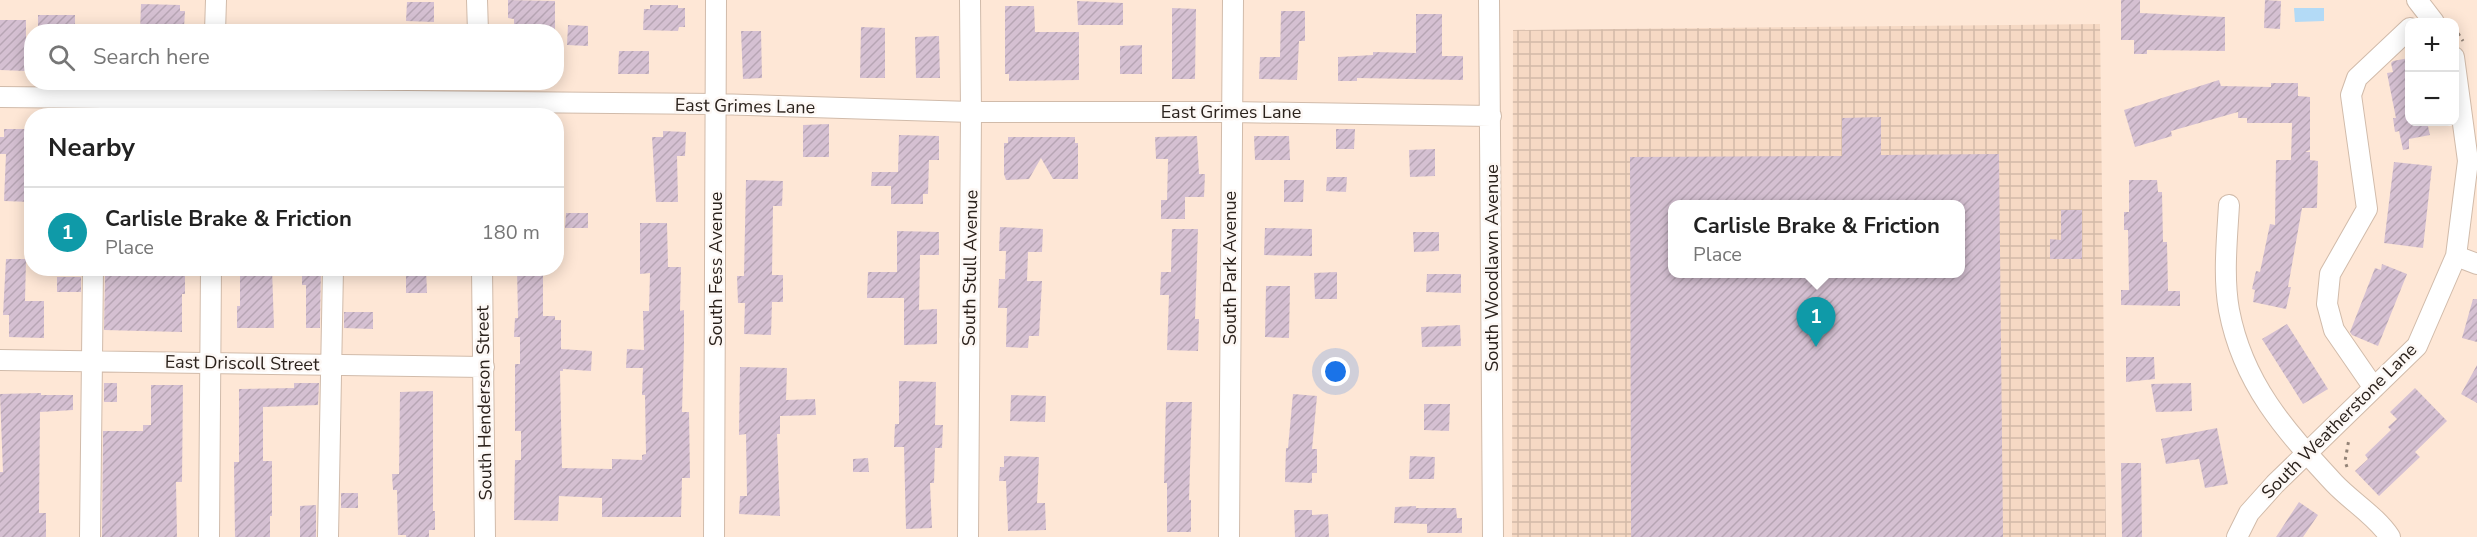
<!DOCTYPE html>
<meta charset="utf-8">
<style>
body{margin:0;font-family:"Nunito Sans",sans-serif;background:#f6f6f6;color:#222}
.controls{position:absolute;right:18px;top:18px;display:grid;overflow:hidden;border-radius:12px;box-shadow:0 3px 15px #0003}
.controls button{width:54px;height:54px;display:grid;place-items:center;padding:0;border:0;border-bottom:2px solid #e0e0e0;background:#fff;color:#222;font:30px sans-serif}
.you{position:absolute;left:1336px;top:372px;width:21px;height:21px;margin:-15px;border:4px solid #fff;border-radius:50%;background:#1a73e8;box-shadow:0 0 0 9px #1a73e833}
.badge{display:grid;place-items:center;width:39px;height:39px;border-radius:50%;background:#2563eb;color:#fff;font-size:20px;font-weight:700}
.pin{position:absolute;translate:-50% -50px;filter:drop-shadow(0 2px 3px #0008)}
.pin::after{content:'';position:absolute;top:32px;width:21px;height:18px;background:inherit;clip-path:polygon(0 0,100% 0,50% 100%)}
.popup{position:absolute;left:1668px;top:200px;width:297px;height:78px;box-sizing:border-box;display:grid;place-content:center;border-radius:12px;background:#fff;filter:drop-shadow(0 2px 4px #0005);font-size:20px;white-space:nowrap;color:#767676}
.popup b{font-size:22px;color:#222}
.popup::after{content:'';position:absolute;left:50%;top:100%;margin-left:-12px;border:12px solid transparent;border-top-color:#fff}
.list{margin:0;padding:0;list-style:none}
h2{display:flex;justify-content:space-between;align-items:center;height:78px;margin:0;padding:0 24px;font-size:26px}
h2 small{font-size:20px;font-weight:400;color:#767676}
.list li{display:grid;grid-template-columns:39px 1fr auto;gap:18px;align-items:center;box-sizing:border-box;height:90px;padding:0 24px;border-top:2px solid #e0e0e0}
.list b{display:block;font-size:22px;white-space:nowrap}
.list p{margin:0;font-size:20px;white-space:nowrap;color:#767676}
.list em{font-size:20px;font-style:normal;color:#767676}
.icon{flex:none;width:33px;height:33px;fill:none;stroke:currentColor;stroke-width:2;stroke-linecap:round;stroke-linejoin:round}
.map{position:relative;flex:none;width:2477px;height:537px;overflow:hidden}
.search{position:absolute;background:#fff;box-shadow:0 3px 15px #0003;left:24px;top:24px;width:540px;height:66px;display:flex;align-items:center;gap:15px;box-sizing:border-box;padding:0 21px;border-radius:24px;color:#767676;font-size:22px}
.panel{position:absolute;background:#fff;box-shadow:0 3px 15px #0003;left:24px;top:108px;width:540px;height:168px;border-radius:24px}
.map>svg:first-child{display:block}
.industrial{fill:url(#industrial-grid);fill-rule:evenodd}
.water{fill:#b3daf6}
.building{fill:url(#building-hatch);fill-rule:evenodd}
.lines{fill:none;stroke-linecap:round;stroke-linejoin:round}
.minor-casing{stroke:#d1bbaa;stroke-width:22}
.path{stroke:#938377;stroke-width:3;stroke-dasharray:3 4.5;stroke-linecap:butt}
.minor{stroke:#fff;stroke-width:20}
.labels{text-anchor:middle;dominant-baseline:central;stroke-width:5;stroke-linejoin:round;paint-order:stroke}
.street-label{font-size:18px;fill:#2b221c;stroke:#fdf8f5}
</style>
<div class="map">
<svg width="2477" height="537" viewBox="0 0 2477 537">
<defs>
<pattern id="industrial-grid" width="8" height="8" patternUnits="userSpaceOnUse" patternTransform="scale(1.5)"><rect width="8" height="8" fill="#f6d9c4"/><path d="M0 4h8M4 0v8" fill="none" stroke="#d3baa8"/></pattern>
<pattern id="building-hatch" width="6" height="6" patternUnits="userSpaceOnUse" patternTransform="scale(1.5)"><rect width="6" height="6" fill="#d5c0d2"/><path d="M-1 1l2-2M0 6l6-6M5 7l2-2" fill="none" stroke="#b7a5b4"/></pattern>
</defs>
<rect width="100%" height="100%" fill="#fee7d6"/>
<path class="industrial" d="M2100,24L2106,537H1512L1513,30ZM1672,204H1960V274H1672Z"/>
<path class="water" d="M2294,8H2324V21L2295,22Z"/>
<path class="building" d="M508,0L555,1V32L514,31V19L508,18Z
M2121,0H2140V13L2225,17V51L2147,50V54H2134V40H2121Z
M2265,0L2281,1L2280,29L2264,28Z
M1077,1L1123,3V25H1078Z
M407,2H434V22L406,21Z
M141,4L180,5V11H185L184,27L172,26V32H140Z
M650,5H678V8H685V27H679L678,31L643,30L644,9H650Z
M1005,6H1034L1035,32H1079V80L1009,81V74H1005Z
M1172,8L1196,9L1195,79H1172Z
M1281,11H1305V41H1299L1297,80L1259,79L1260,57H1280Z
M1416,14H1442V56H1463V80L1357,78V81H1338V57L1373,55V52L1416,53Z
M38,15H75V31L38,32Z
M0,20H26V71L0,70Z
M568,25L588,26V46L567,45Z
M861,27L885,28V78H860Z
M741,31H761L762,78L743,79Z
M939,36L940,78H916L915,37Z
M1142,45V74H1120V46Z
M619,51H649V74H618Z
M2409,58V122H2427L2430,135L2409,139V149L2403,150L2399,131L2395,132L2393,118H2396L2387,73L2393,72L2391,63L2393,61Z
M2219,80L2221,86L2271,87V83H2298V96L2310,97V150L2305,152H2310V160L2318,161L2317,208H2302L2288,287H2291L2286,309L2253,302L2255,290L2252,289L2256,271L2260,272L2270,224L2275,225L2276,160H2291L2292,123H2247V118H2238V112L2171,131L2172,136L2135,147L2124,110Z
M1881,117V155L1999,154L2003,537H1631L1630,157L1842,156V118ZM1672,204H1960V273H1672Z
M829,124V157H803V125Z
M4,129H26L25,181H32V202L4,201L6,154H0V137H4Z
M1336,129H1355L1354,149H1336Z
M663,131L686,132L685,156H677L678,202H656L652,137H663Z
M899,135L939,136V160H929L928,194H923V204H891V186H871L872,172H898Z
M1197,136L1199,174H1205L1204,197H1185V219H1161V200H1167L1168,159H1156L1155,137Z
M1254,136H1289L1290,160H1255Z
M1008,137H1075V143H1078V179H1053L1041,158L1029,179L1006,180L1004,174V143H1008Z
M1435,149V176L1410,177L1409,150Z
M2394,162L2432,166L2423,248L2384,243Z
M1327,177H1347L1346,192L1326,191Z
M746,180L783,181L782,206H773L772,275H783V302H772L771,335L744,334L745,303H738L737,276H744Z
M1284,180H1304L1303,202H1284Z
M2129,180H2157L2158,192H2162L2163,242H2167L2168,291H2180V306L2121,305V290H2129L2128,230H2124V212H2129Z
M2061,210H2082V259H2050V239L2061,240Z
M566,213H588V228H565Z
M640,223H667L668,267H681L680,311L684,310V344L682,412H689L690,478H682L681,517H602V498L559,496L558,521L514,520L515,460H521V431H515V364H520V337H514L515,318H518L517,268H543V316H555V320H561V349L592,351L591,371L563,369V371H560L562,468L612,469V459L642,460V455L646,454L645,395H642L643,368H626L627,349L644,350L643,311H649L650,273L640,274Z
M1000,227L1043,229L1042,252H1028L1027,281H1042L1039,336H1029L1028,348L1006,347L1007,308H998L999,279H1005L1006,251H999Z
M1265,228L1312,229V256L1264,255Z
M1172,229H1198L1195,319H1199L1198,351L1167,350L1169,295H1160L1161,272H1171Z
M897,231L939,232V255H920L919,310L937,309V344L904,345V298H867L868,272H897Z
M1413,232H1439V251L1414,252Z
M6,259H26L25,301H44V338L9,337V315H3Z
M2382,264L2407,274L2378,346L2352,335L2350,332L2375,268L2381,270Z
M240,268H272L274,328H237V306H240Z
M406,268H426L427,293H406Z
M302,269H321L320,328H306V285H302Z
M145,270H185V294H182V332L104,330L105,276H145Z
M1337,272V299H1315L1314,273Z
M1427,274H1461V293L1426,292Z
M57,277H81V292H57Z
M1266,286H1290L1289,338L1265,337Z
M2473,299H2477V342L2462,338Z
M344,312H373V329L344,328Z
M2287,324L2328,389L2303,404L2262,339Z
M1460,325L1461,346L1422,347L1421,327Z
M2126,357H2154L2155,379L2126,382Z
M2477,365V403L2461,394Z
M740,367L787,368L786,400L815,399L816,415L780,416V434H777L780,516L739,514L740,496H747L746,434L739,435Z
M899,381L936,382L935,425H943L942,448H935L934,483H930L932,528L906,529L904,447H894L895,424H899Z
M104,383H117V402H104Z
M294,383H319L318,405L263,407V461H272V516H270V537H235L234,462H239V389L294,388Z
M2191,383L2192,411L2156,412L2151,384Z
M151,385H183L182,482H176L177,537H102L103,431H143V425H151Z
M2415,388L2447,421L2415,452L2420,457L2379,496L2355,471L2368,459L2365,455L2391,430L2388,427L2397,419L2390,412Z
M433,391V511H435V530H429V537H406V535H398L397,490H393L392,474H399L400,392Z
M41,393V395H73V410L40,412L39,513H46V537H0V472H3L0,394Z
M1293,394L1317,396L1312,449H1317V473H1312V483L1285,482L1286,448H1288Z
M1011,395L1046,396L1045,422L1010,421Z
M1166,402H1192L1189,500H1191V532H1167V483H1164Z
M1424,404H1450L1449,431L1424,430Z
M2217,428L2228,484L2205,488L2199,459L2166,464L2161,439Z
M1004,456L1039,457L1037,503H1045L1046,530L1008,531L1006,481H999L1000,467H1004Z
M1410,456L1435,457L1434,479H1409Z
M868,458L869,472H853V459Z
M2121,463H2141L2142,537H2122Z
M341,493H358V508H341Z
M2299,502L2318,515L2303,537H2276Z
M316,505V537H300V506Z
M1416,506V508H1456L1457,518H1462V533H1427V524L1394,523L1395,507Z
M1294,510H1312V515L1328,514L1329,537H1295Z"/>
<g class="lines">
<g class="minor-casing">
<path id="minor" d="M477,0L478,32
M1489,0L1493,537
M2417,0L2434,22
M215,32L216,0
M0,97L716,104L971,112H1231L1491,116
M214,116V82
M2229,205C2227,239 2223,277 2229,310C2243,384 2285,430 2334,483C2352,502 2376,516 2390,537
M2456,256L2477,264
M482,268L485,537
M0,360L484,367
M2374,388L2334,330L2327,304L2330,274L2367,209L2351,95L2357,78L2410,28
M90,537L93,268
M209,537L211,268
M328,537L333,268
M714,537L716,0
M968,537L971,112L970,0
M1229,537L1233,0
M2237,537L2249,513L2275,484L2417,346L2456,256L2468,161L2454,57"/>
</g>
<path class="path" d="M2454,27L2463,41
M2347,467L2345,461L2349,439"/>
<use href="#minor" class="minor"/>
</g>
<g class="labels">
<g class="street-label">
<text transform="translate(745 106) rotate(1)">East Grimes Lane</text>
<text x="1231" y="112">East Grimes Lane</text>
<text transform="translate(970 268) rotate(-89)">South Stull Avenue</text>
<text transform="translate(1230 268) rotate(-90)">South Park Avenue</text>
<text transform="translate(1492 268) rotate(-90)">South Woodlawn Avenue</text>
<text transform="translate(716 269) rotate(-90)">South Fess Avenue</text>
<text transform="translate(242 363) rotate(1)">East Driscoll Street</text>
<text transform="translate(484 403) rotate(-91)">South Henderson Street</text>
<text transform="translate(2339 421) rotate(-45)">South Weatherstone Lane</text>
</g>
</g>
</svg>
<div class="controls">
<button>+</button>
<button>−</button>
</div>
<div class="you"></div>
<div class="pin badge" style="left:1816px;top:347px;background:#0f9aa8">1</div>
<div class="popup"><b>Carlisle Brake &amp; Friction</b>Place</div>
<div class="search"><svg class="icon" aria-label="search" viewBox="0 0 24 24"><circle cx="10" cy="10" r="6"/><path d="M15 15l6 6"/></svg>Search here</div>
<section class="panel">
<h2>Nearby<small></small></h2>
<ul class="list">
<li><span class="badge" style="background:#0f9aa8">1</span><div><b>Carlisle Brake &amp; Friction</b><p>Place</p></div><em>180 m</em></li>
</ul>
</section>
</div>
